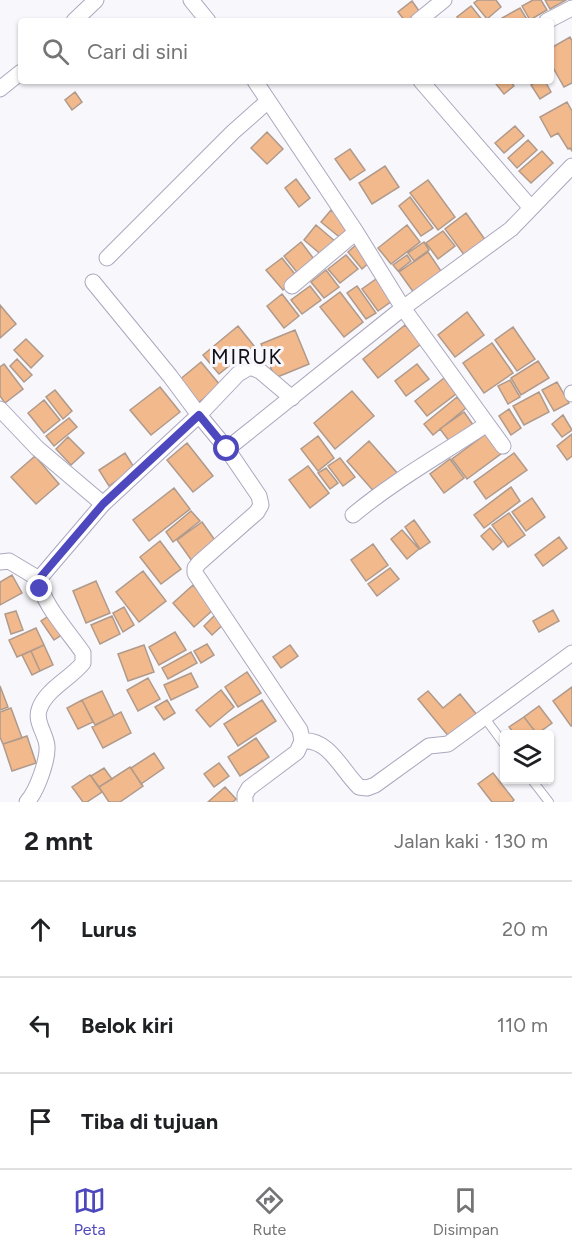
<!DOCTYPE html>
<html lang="id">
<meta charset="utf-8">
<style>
body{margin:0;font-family:Figtree,sans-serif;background:#f2f2f2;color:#202124}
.controls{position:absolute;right:18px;bottom:18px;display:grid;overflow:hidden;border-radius:6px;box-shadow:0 2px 4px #0004}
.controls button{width:54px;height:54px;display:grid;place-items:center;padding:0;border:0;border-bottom:2px solid #e0e0e0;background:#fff;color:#202124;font:30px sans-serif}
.stop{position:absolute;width:18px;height:18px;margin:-14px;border:4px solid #4e48bf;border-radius:50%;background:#fff}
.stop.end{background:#4e48bf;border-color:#fff;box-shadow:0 2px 6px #0008}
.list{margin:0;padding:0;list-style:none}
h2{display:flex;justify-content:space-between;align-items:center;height:78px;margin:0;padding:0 24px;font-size:26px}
h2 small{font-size:20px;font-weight:400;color:#757577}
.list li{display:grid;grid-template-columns:39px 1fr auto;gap:18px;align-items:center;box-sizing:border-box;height:96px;padding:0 24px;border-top:2px solid #e0e0e0}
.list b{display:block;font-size:22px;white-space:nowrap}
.list em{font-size:20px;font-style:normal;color:#757577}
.icon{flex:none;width:33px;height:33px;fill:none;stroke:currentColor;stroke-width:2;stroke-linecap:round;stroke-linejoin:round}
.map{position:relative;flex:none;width:572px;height:802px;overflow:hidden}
.search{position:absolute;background:#fff;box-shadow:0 2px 4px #0004;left:18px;right:18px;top:18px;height:66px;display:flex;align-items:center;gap:15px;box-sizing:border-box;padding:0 21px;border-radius:6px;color:#757577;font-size:22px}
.sheet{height:366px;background:#fff}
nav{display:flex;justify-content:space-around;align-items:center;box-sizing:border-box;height:84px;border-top:2px solid #e0e0e0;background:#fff;font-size:16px;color:#757577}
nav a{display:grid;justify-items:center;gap:3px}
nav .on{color:#4e48bf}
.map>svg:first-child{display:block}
.building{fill:#f2b98d;stroke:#af9a8b;stroke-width:1.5}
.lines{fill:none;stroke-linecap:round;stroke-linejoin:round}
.lane-casing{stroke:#aba7be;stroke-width:10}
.street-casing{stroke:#aba7be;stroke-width:17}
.lane{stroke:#fff;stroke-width:8}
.street{stroke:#fff;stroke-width:15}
.route{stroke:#4e48bf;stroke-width:8}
.labels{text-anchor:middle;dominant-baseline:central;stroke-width:6;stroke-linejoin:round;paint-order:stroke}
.quarter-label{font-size:21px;letter-spacing:1.5px;fill:#110f17;stroke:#f8f7fc}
</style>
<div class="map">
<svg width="572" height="802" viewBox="0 0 572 802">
<rect width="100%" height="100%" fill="#f8f7fc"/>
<path class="building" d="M478,0H496L501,7L487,19L474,3Z
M533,0H541L547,10L530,20L522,6Z
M545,0H566L550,9Z
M412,1L422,15L414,21H405L398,12Z
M471,6L483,21H460L457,17Z
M520,8L528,21H504L502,18Z
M570,37L572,41V83L564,87L551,64V48Z
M500,81H510L514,86L504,94L496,84Z
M538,81H545L551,92L540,99L531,85Z
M75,92L82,102L72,110L65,100Z
M567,102L572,111V151L570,148L568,149L558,133L551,137L540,117Z
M515,126L524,136L504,153L495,143Z
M267,132L283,149L267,164L251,148Z
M528,140L537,150L517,168L508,158Z
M350,149L365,170L350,180L335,159Z
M542,151L553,163L531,183L519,171Z
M385,166L399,187L372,204L359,183Z
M296,179L310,198L299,207L285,188Z
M428,180L455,217L438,230L410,193Z
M410,197L433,228L421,236L399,206Z
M331,210L352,229L343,240L321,222Z
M466,213L489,245L468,260L445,229Z
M316,225L336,242L324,257L304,240Z
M407,225L420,242L391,264L378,248Z
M443,231L455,246L438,259L426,243Z
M301,242L317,263L300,276L284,256Z
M424,242L429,250L414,261L408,253Z
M358,243L372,260L362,269L348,252Z
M428,252L443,274L414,293L399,272Z
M346,255L358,269L340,283L328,269Z
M407,255L411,261L398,271L393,265Z
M282,258L298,278L283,290L266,270Z
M326,270L339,287L324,298L311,282Z
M376,279L392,301L378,311L362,289Z
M310,286L321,300L302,314L291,300Z
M357,286L376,313L366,319L347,293Z
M340,292L363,322L344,337L320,307Z
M282,294L299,316L284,328L267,306Z
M0,305L16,324L0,338Z
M467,312L484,335L455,357L438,335Z
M405,325L421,344L378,378L363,359Z
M238,326L254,346L219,374L203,355Z
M513,327L535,359L517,371L495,340Z
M295,330L309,364L275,378L261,344Z
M26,339L43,356L31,368L14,350Z
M492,343L513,373L484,393L463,363Z
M17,359L32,375L24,382L10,366Z
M538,361L549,378L521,395L511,378Z
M201,362L220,385L197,404L178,381Z
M4,364L23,389L5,403L0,396V367Z
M417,364L429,379L406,396L395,381Z
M444,378L456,394L427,416L415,401Z
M510,380L520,397L508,404L498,386Z
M557,382L569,403L554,411L542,390Z
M160,387L180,412L151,435L130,410Z
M55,390L72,411L63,419L46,397Z
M352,391L374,416L335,449L314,423Z
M539,392L549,412L524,425L513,406Z
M457,397L466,408L433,435L424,424Z
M44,400L60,420L44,433L28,413Z
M509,409L521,428L511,435L499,416Z
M464,412L476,429L453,446L440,429Z
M563,415L572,430L562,437L552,424Z
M69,418L77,427L54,446L46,436Z
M487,433L502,453L467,479L452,459Z
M572,434V456L567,460L557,446Z
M318,436L334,458L318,471L301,449Z
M68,437L84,453L71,465L56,449Z
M369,441L399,475L377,495L347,461Z
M187,443L213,476L193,492L167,460Z
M125,453L135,469L109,486L99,470Z
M514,453L527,470L486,499L474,482Z
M35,456L59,484L36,504L11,477Z
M340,458L355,477L343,486L328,466Z
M450,459L464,478L444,493L430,474Z
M308,466L329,493L310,508L289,480Z
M326,468L338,483L330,489L318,473Z
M511,487L520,501L484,528L474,515Z
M174,488L190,509L149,541L133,520Z
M532,498L545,517L526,531L512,512Z
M191,511L200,521L173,542L166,532Z
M509,513L525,535L508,547L492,525Z
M414,520L430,542L420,549L405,527Z
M202,522L217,543L192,561L177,540Z
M490,528L502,542L493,550L481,536Z
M402,530L419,549L407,559L391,539Z
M559,537L567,548L543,566L535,555Z
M160,541L181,569L161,584L140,557Z
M373,544L388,565L366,581L351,560Z
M390,568L399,579L377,596L368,584Z
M143,571L166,601L139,622L116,592Z
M12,575L22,593L0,605V582Z
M96,581L110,613L86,623L73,591Z
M193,585L214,609L194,627L173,603Z
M124,607L134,625L123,632L113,613Z
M553,610L559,621L539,632L533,621Z
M16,611L23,630L11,634L5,614Z
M53,613L66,632L54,640L41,621Z
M217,613L226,622L212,635L204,626Z
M112,616L120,634L100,644L91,625Z
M36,628L44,645L17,657L9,640Z
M175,632L186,650L159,665L149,647Z
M207,644L214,655L201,663L194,651Z
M44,645L53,665L40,671L31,651Z
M144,645L154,672L128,681L118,654Z
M290,645L298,656L281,668L273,657Z
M31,651L40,671L32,675L22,655Z
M191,652L197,663L168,679L162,668Z
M247,672L261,693L238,707L225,687Z
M191,673L198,687L171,700L164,685Z
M148,678L160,699L138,711L127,690Z
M0,686L8,707L0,710Z
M572,687V726H571L553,701Z
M221,690L234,707L210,727L196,710Z
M102,691L114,716L95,725L82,700Z
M428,691L443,708L460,694L477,715L450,738L418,699Z
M82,700L93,722L78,729L67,708Z
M167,700L175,713L164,720L155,707Z
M262,700L276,721L238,746L224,724Z
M539,706L552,723L537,734L524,717Z
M11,708L22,738L3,744L0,737V712Z
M121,712L131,733L103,748L92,727Z
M524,717L537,734H515L509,727Z
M27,736L36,763L12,771L3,744Z
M256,738L269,757L240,776L228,757Z
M154,753L164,768L141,784L131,768Z
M219,763L229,776L214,787L204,774Z
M130,767L143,786L120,802H109L99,787Z
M104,768L112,779L99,787L91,776Z
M493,773L514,800L512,802H492L478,784Z
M90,775L102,792L87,802H83L72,787Z
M225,787L236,799L233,802H208Z"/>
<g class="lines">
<g class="lane-casing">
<path id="lane" d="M484,717L504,744
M532,780L549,802"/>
</g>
<g class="street-casing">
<path id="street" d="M191,0L208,21
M74,21L96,0
M418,21L444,0
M547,21L572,8
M255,81L356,232L403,308L503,446
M421,81L531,208
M0,89L21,72
M107,258L233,132L268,101
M93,282L170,376L199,415L238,374L250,367L260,371L292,398
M292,286L356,232
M572,394V393
M0,409L37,448L103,504
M227,449L259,496L261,505L257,512L199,563L195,568V573L300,730L302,741L297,752L249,788L245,795V802
M353,515C395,480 442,454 487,424
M0,562L9,561L39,579
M302,741C329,738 342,771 359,787L367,788L375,785L429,746L448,744L572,653
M27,802C37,791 48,760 47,746C46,734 35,722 39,710C45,690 70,679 83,663V653C69,632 41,603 39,579L103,504L199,415L227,449L403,308L511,229L572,166"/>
</g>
<use href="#lane" class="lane"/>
<use href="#street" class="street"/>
</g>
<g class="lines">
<path class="route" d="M40,589L39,579L103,504L199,415L227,449"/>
</g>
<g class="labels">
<g class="quarter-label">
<text x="247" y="356">MIRUK</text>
</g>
</g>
</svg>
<div class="controls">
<button><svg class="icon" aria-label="layers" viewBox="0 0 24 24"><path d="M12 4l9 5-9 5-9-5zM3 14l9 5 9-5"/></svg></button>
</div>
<div class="stop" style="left:227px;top:449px"></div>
<div class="stop end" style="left:40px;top:589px"></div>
<div class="search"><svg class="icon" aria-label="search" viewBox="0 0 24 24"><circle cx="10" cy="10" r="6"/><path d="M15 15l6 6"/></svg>Cari di sini</div>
</div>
<section class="sheet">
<h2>2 mnt<small>Jalan kaki · 130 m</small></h2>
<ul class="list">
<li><svg class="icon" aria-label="ahead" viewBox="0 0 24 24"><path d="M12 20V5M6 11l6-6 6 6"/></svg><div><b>Lurus</b></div><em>20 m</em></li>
<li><svg class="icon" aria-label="left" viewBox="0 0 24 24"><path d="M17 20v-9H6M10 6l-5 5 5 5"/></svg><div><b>Belok kiri</b></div><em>110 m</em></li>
<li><svg class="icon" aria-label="arrive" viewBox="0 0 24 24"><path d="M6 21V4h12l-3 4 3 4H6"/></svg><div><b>Tiba di tujuan</b></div></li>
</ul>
</section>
<nav>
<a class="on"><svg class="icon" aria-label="map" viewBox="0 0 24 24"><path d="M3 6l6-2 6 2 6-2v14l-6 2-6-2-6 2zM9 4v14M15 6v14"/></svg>Peta</a>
<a><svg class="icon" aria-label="directions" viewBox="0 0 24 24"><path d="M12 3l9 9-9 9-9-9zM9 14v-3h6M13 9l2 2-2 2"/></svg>Rute</a>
<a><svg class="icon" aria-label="saved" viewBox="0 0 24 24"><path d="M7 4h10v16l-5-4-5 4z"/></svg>Disimpan</a>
</nav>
